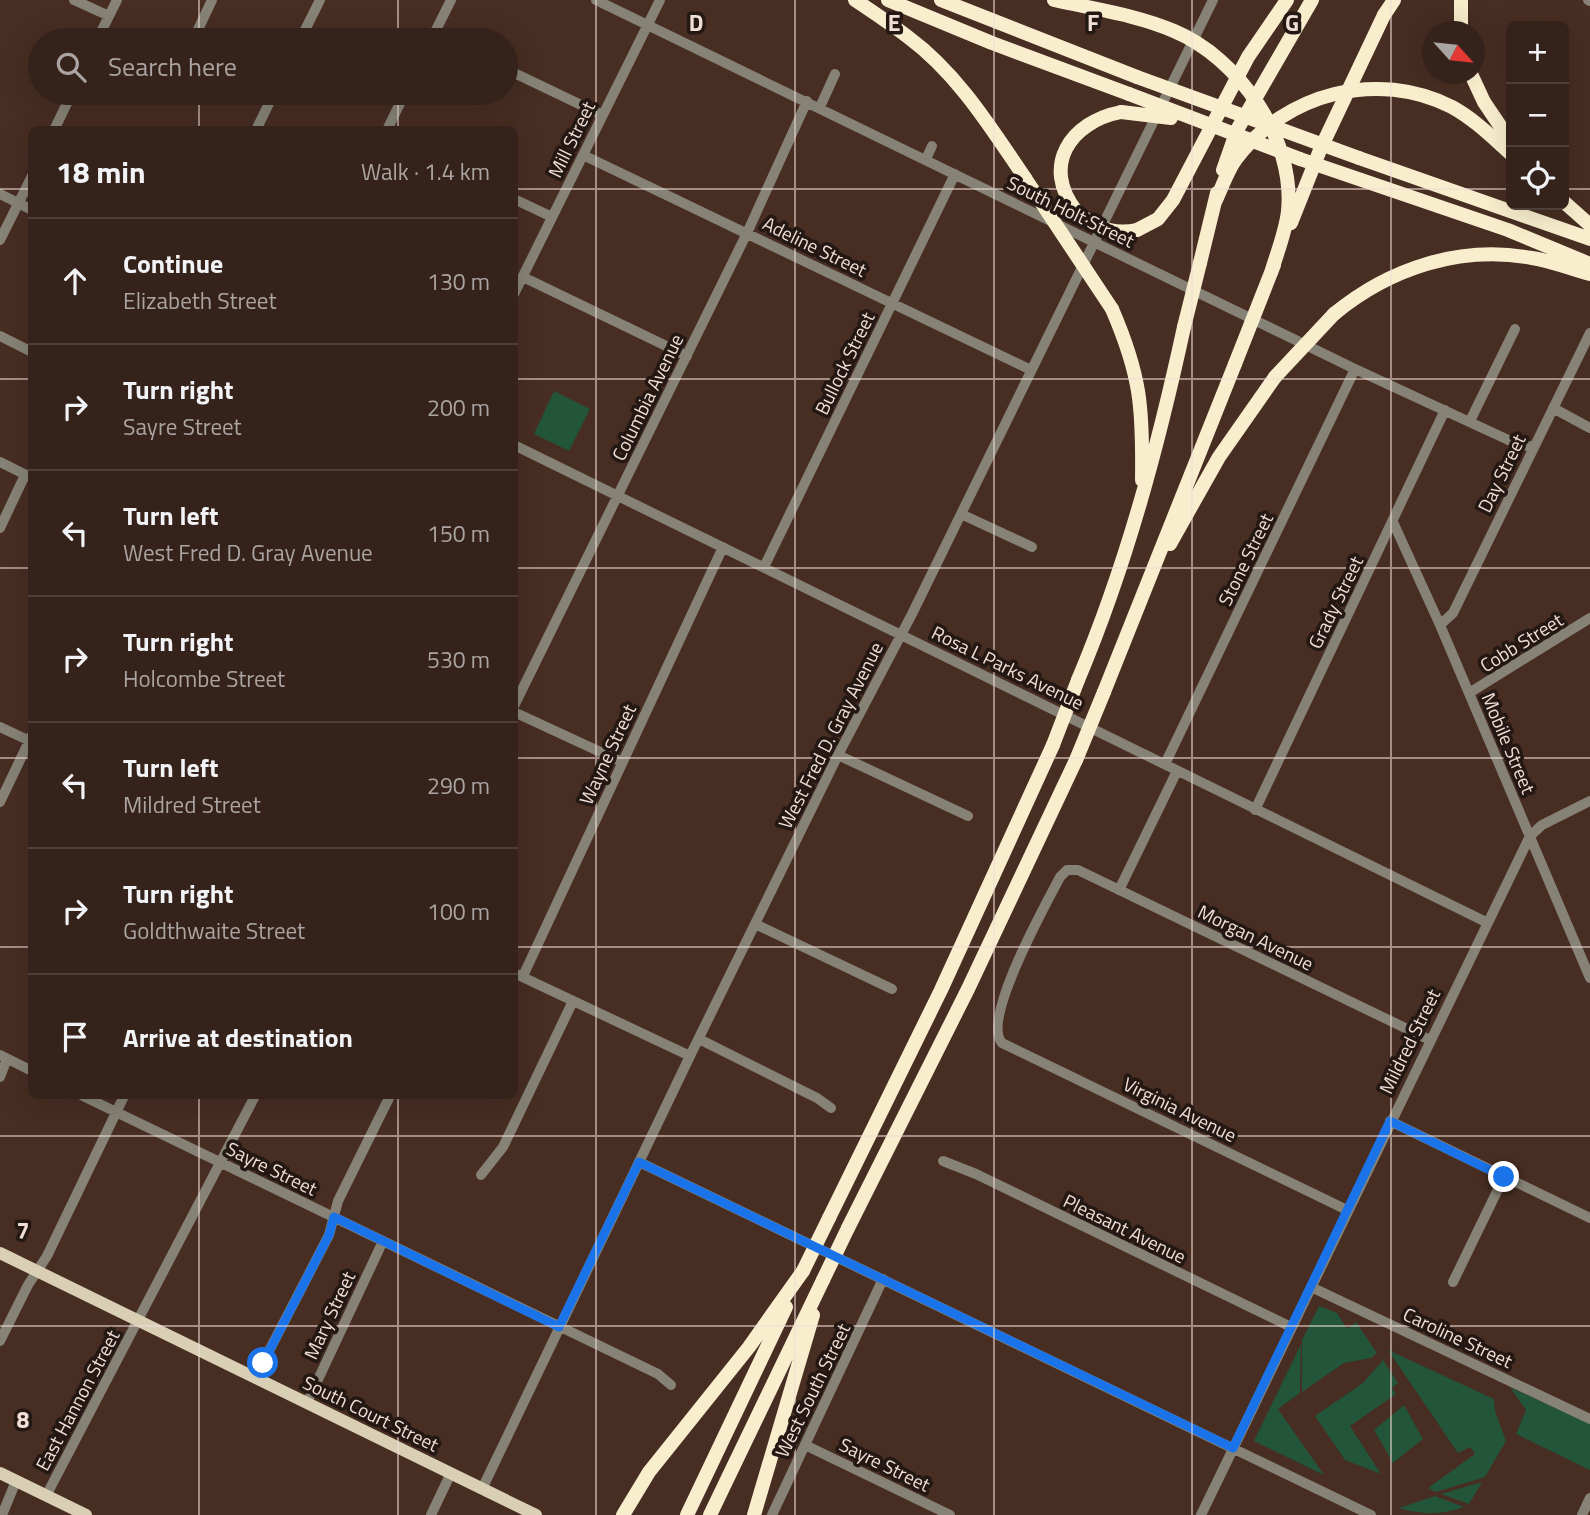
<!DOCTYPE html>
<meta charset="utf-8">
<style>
body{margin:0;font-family:"Titillium Web",sans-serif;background:#3d2a23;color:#f1f3f6}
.controls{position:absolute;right:21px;top:21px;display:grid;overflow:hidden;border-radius:10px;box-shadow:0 7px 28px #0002}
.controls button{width:63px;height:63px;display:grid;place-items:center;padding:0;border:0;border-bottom:2px solid #4f3f39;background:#35221a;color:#f1f3f6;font:35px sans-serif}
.compass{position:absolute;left:1422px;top:21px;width:63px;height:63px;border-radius:50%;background:#35221a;box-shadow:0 7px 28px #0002;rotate:117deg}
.stop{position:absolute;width:21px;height:21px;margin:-16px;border:5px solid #1a73e8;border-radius:50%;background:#fff}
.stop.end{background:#1a73e8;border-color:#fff;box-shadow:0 2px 7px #0008}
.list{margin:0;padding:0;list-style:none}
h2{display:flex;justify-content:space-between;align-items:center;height:91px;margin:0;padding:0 28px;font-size:30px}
h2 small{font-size:23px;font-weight:400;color:#aaa4a2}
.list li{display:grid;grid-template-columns:46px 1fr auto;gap:21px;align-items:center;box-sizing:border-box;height:126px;padding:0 28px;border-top:2px solid #4f3f39}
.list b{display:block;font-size:26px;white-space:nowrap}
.list p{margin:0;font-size:23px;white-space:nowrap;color:#aaa4a2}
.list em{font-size:23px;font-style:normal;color:#aaa4a2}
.icon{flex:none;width:38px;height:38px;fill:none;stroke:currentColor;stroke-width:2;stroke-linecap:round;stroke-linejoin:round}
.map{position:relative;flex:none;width:1590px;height:1515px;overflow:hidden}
.search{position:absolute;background:#35221a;box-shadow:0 7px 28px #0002;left:28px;top:28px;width:490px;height:77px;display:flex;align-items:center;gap:18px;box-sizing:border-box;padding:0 24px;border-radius:38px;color:#aaa4a2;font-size:26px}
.panel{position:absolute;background:#35221a;box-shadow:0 7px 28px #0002;left:28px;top:126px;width:490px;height:973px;border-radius:10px}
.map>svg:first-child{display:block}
.green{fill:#22553a}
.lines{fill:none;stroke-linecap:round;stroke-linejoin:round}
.minor{stroke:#868275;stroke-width:10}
.major{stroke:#d8cfb5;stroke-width:12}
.highway{stroke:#f8eece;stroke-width:14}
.highway-bridge{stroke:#f8eece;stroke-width:14}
.route{stroke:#1a73e8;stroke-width:9}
.grid{fill:none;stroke:#f0ded7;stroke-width:2;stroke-opacity:0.55}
.labels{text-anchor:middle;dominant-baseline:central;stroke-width:7;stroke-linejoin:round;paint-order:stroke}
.street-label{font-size:19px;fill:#f0ded7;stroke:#241814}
.grid-label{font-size:23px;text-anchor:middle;font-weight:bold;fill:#f0ded7;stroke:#241814;stroke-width:7;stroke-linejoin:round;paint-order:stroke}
</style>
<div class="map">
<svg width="1590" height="1515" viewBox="0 0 1590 1515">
<rect width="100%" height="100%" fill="#472d22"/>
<path class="green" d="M554,391L590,409L569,451L534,434Z
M1319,1306L1337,1313L1347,1329L1356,1322L1377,1353L1371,1358L1344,1363L1302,1392V1340Z
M1301,1344L1300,1393L1278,1409L1324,1475L1254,1441Z
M1388,1350L1494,1399L1495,1411L1506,1441L1485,1477L1436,1492L1428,1488L1475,1454L1470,1447L1458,1453Z
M1383,1360L1398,1383L1392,1388L1396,1394L1350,1426L1386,1482L1381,1474L1345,1460L1315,1416L1363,1383Z
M1510,1387L1590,1424V1470L1516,1434L1526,1410Z
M1404,1405L1423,1439L1393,1463L1374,1430Z
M1482,1482L1469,1504L1441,1494Z
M1435,1496L1464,1507C1443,1515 1422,1515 1399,1508Z"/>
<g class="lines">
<path class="minor" d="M74,0L109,16
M596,0L1355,369L1517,444L1533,447
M1588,0L1590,1
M434,34L447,40
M97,40L117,0
M193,40L212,0
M300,40L320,0
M431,40L451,0
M506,69L602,115
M820,107L835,74
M54,130L72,93
M256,130L274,93
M387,130L405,93
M583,155L1031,370
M926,159L932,146
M0,194L32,210
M514,199L552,217
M0,240L32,176
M523,277L687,356
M514,294L660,0
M0,336L32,352
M1553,408L1590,428
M1470,421L1515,329
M514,445L1486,922
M0,462L32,478
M961,514L1032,547
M1393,522L1440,625L1590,978
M0,528L25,475
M764,567L955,174
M1440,625L1453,613L1590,333
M1469,693L1590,618
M514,706L747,233L807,101
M514,712L622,762
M0,727L32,742
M838,755L968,816
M1165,764L1355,369
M0,802L32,735
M1255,810L1445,410
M1119,890L1177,771
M755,924L892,989
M514,973L690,1056
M523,976L723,547
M699,1039L817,1098L831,1108
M0,1055L32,1071
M0,1077L7,1059
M83,1096L658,1374L671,1385
M1390,1121L1590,1218
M943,1161L976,1174L1291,1327
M639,1162L1371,1515
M481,1175L503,1147L573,1001
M1347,1210L1002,1043C981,1019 1046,904 1060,877L1067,870H1078L1430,1040
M1453,1282L1504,1177
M1311,1287L1590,1419
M0,1341L28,1285L47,1256L124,1096
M255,1378L329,1235L338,1201L390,1096
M307,1403L383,1241
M805,1445L950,1515
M482,1489L690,1056L838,755L912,614L1213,0
M46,1496L255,1096
M2,1515L16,1481
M431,1515L451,1473
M772,1515L883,1279
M1201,1515L1530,836L1542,825L1590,801
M1582,1515L1590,1498"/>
<path class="major" d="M0,1253L536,1515
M0,1473L86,1515"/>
<path class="highway" d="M855,0C873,12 891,24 908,37C958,74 991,128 1025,178
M888,0L992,43L1129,94
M941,0L1137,77
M1461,0V32
M1384,15L1394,0
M1471,74L1484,102L1511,142
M1359,158L1590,239
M1300,159L1508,230L1590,264
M1223,170L1237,130L1312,0
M1215,202C1222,188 1227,171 1236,159C1286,93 1377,69 1452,107C1474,119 1493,138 1511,154
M1564,202L1590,225
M1076,211C1041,166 1070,122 1121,112
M1137,230L1158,219L1173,200L1248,57L1287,0
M1200,263L1217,193
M1112,309C1141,376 1143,408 1142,480
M1334,314C1390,268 1460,245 1532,258C1552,261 1571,269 1590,274
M1170,544L1219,457L1275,377
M1078,680C1126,566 1158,447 1184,327
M1104,692L1235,364
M829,1218L941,990L1053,745
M848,1228L968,989L1076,760
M623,1515L649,1472L749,1347L803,1271
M687,1515L786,1307
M710,1515L823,1280
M754,1515L813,1315"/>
<path class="highway-bridge" d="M1054,0C1094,9 1137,15 1174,31C1239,58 1295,139 1288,211C1286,231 1277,253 1271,273
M1137,77L1359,158
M1129,94L1300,159
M1121,112L1171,118
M1025,178L1112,309
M1076,211C1093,228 1113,235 1137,230
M1291,223L1320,150L1384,15
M1184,327L1200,263
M1235,364L1274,265
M1275,377L1334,314
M1053,745L1078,680
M1076,760L1104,692
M803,1271L829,1218
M823,1280L848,1228"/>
</g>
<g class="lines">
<path class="route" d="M263,1363L329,1235L334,1217L559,1327L639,1162L1233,1448L1390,1121L1504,1177"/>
</g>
<path class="grid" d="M199,0V40M398,0V40M596,0V1515M795,0V1515M994,0V1515M1192,0V1515M1391,0V1515M199,93V130M398,93V130M0,189H32M514,189H1511M1564,189H1590M0,379H32M514,379H1590M0,568H32M514,568H1590M0,758H32M514,758H1590M0,947H32M514,947H1590M199,1096V1515M398,1096V1515M0,1136H1590M0,1326H1590"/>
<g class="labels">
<g class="street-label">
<text transform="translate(571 139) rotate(-64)">Mill Street</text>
<text transform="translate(1071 211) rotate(26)">South Holt Street</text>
<text transform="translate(815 246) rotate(26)">Adeline Street</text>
<text transform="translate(844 363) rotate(-64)">Bullock Street</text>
<text transform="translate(647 397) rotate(-64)">Columbia Avenue</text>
<text transform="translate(1501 473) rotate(-64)">Day Street</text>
<text transform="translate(1245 559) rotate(-64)">Stone Street</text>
<text transform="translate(1335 602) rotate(-64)">Grady Street</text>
<text transform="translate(1521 642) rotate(-32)">Cobb Street</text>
<text transform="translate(1008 667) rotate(26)">Rosa L Parks Avenue</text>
<text transform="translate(830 735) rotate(-63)">West Fred D. Gray Avenue</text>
<text transform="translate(1509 743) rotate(67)">Mobile Street</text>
<text transform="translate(607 754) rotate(-65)">Wayne Street</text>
<text transform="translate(1256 937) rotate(26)">Morgan Avenue</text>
<text transform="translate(1409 1041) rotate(-64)">Mildred Street</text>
<text transform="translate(1180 1109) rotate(26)">Virginia Avenue</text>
<text transform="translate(272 1168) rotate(26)">Sayre Street</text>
<text transform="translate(1125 1228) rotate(26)">Pleasant Avenue</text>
<text transform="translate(329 1315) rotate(-65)">Mary Street</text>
<text transform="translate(1458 1337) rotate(25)">Caroline Street</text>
<text transform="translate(812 1390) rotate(-64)">West South Street</text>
<text transform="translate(77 1400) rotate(-62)">East Hannon Street</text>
<text transform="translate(371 1413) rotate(26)">South Court Street</text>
<text transform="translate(885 1464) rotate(26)">Sayre Street</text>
</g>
</g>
<g class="grid-label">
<text x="696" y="31">D</text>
<text x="894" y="31">E</text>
<text x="1093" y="31">F</text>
<text x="1292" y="31">G</text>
<text x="23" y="1239">7</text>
<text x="23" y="1428">8</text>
</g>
</svg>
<div class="controls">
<button>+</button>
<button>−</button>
<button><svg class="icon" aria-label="locate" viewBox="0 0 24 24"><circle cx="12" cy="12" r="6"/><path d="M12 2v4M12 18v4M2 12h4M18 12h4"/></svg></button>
</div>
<svg class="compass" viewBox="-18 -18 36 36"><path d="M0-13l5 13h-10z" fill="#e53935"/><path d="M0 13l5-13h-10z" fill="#aaa4a2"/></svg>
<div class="stop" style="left:263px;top:1363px"></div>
<div class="stop end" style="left:1504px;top:1177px"></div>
<div class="search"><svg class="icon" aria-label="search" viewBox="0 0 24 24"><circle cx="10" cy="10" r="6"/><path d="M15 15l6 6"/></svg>Search here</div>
<section class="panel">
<h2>18 min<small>Walk · 1.4 km</small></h2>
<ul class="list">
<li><svg class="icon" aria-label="ahead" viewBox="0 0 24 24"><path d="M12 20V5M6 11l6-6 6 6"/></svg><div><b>Continue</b><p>Elizabeth Street</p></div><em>130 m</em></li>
<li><svg class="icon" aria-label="right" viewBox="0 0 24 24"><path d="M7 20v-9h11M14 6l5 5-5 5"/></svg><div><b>Turn right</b><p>Sayre Street</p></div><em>200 m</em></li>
<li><svg class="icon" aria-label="left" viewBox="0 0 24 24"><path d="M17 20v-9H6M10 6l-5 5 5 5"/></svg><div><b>Turn left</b><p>West Fred D. Gray Avenue</p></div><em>150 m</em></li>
<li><svg class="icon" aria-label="right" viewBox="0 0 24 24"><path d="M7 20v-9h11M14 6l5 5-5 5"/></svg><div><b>Turn right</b><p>Holcombe Street</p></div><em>530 m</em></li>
<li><svg class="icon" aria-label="left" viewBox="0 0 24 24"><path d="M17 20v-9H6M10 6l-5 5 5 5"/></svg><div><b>Turn left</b><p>Mildred Street</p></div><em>290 m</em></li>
<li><svg class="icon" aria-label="right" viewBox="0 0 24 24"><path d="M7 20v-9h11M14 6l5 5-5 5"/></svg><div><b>Turn right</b><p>Goldthwaite Street</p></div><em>100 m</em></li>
<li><svg class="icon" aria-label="arrive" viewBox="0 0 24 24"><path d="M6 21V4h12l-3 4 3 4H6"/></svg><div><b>Arrive at destination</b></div></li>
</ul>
</section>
</div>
